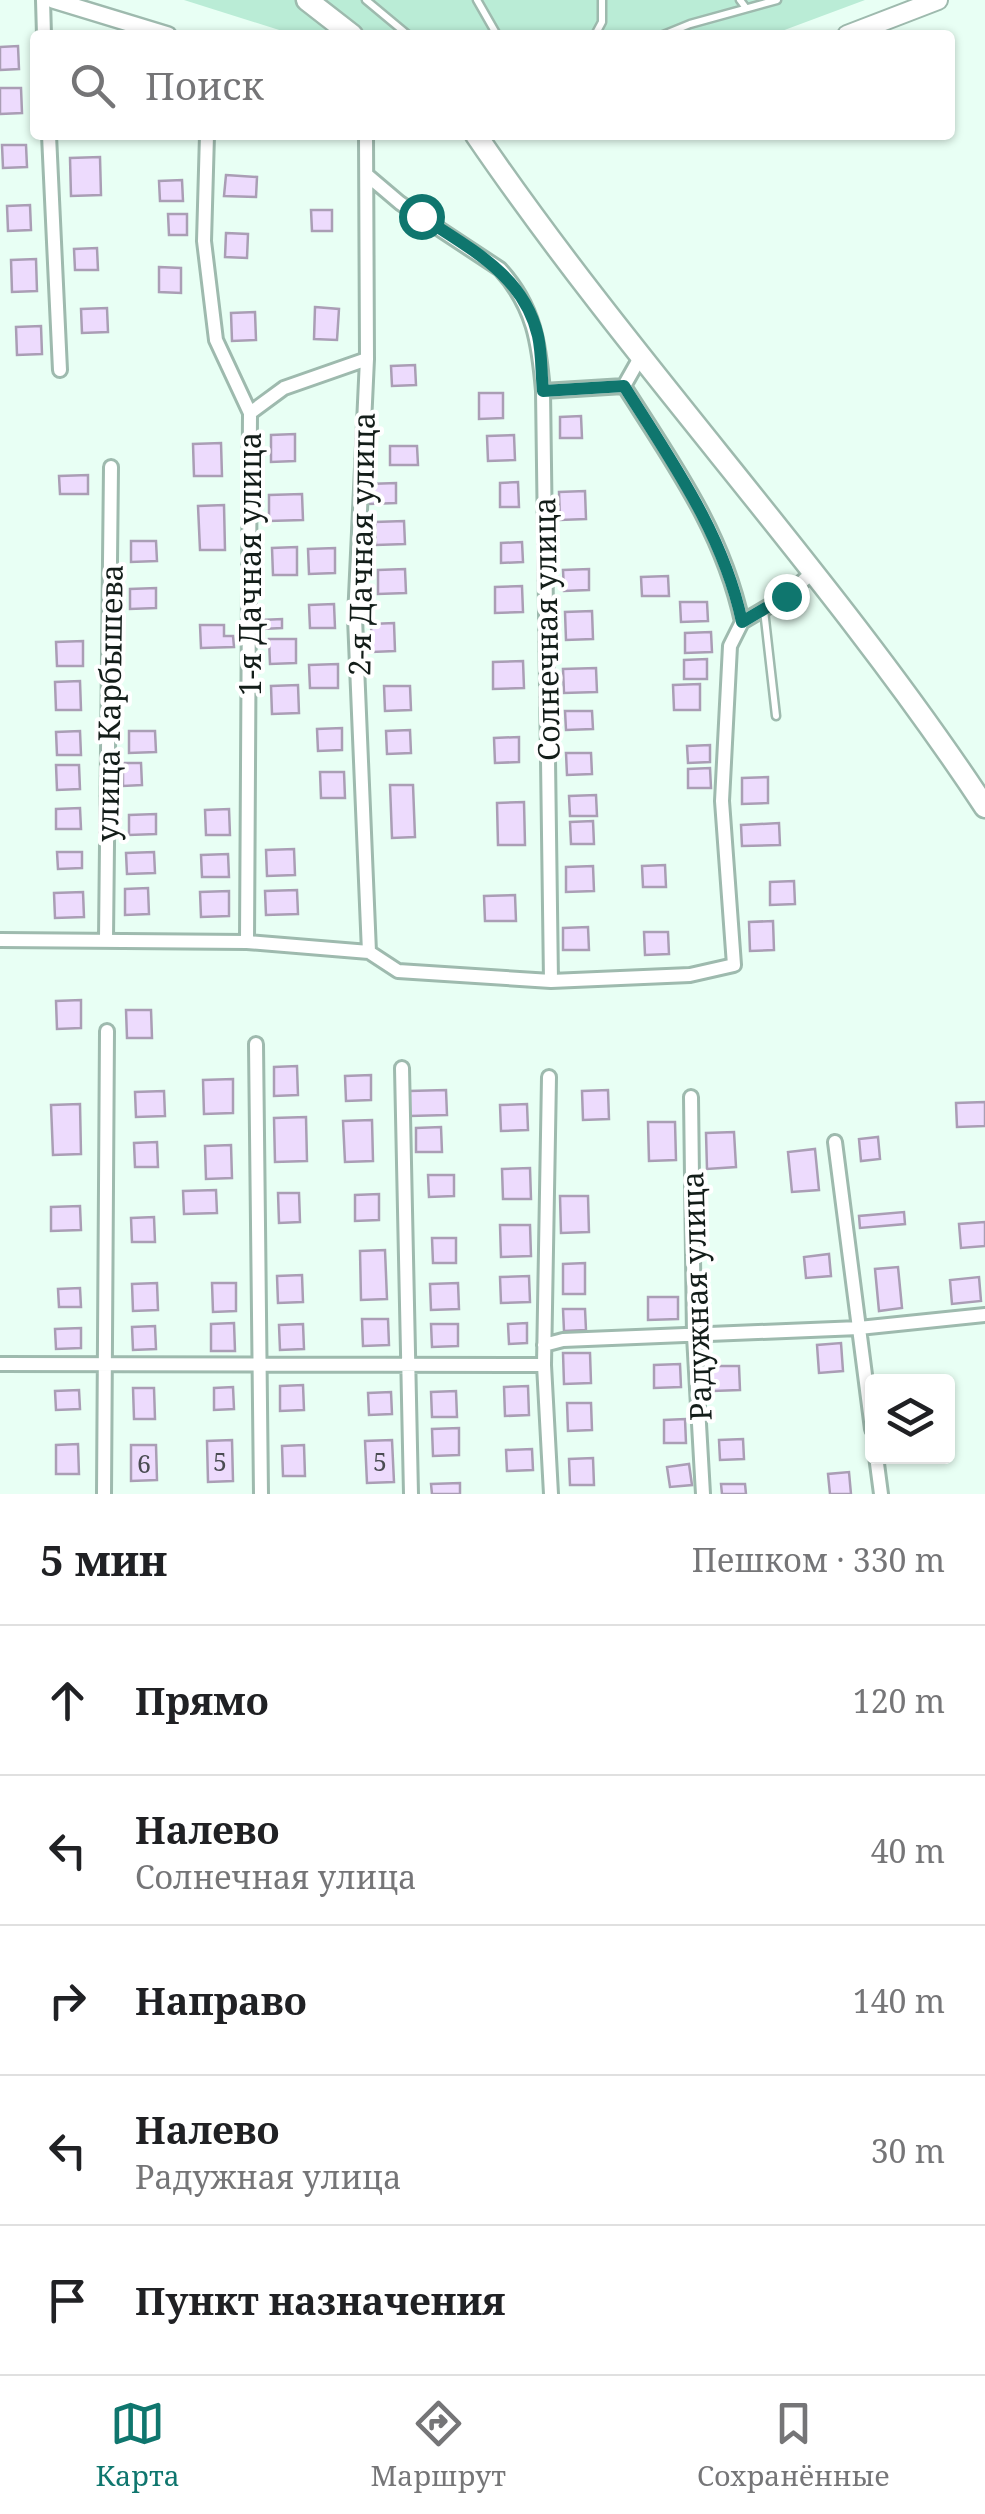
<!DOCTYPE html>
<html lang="ru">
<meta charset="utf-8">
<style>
body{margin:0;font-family:"Noto Serif",serif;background:#f2f2f2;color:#202124}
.controls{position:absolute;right:30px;bottom:30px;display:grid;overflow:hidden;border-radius:10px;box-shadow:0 2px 8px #0004}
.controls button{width:90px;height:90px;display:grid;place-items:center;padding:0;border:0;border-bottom:2px solid #e0e0e0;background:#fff;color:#202124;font:50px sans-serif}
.stop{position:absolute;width:30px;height:30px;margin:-22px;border:8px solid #0f766e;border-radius:50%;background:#fff}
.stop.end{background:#0f766e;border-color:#fff;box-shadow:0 2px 10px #0008}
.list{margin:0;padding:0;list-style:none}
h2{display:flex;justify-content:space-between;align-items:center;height:130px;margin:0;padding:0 40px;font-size:42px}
h2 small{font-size:32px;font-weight:400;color:#757577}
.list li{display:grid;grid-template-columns:65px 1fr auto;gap:30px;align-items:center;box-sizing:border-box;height:150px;padding:0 40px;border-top:2px solid #e0e0e0}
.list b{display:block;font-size:38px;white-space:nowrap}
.list p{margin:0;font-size:32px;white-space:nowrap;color:#757577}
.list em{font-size:32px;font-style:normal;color:#757577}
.icon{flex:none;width:55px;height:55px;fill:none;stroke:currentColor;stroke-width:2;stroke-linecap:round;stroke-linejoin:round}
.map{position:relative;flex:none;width:985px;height:1494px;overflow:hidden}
.search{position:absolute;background:#fff;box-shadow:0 2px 8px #0004;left:30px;right:30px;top:30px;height:110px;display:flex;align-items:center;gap:25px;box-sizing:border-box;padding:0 35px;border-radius:10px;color:#757577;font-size:38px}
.sheet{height:880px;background:#fff}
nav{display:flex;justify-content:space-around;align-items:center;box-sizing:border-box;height:140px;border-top:2px solid #e0e0e0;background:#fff;font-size:28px;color:#757577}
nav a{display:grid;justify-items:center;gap:5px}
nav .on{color:#0f766e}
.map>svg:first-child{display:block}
.green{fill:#baecd6}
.building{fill:#eddbfd;stroke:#aa9eb5;stroke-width:2.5}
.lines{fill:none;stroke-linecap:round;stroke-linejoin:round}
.service-casing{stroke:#9ebaae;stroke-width:11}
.minor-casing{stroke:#9ebaae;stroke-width:18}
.tertiary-casing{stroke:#9ebaae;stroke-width:20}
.secondary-casing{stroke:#9ebaae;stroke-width:22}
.primary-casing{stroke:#9ebaae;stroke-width:25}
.service{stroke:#fff;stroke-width:6}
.minor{stroke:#fff;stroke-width:12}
.tertiary{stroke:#fff;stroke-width:15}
.secondary{stroke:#fff;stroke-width:18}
.primary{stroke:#fff;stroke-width:20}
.route{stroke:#0f766e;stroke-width:12}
.labels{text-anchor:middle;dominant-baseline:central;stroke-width:8;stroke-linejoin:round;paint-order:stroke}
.number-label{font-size:25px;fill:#4a4c52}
.street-label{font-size:30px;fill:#131d19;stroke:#fff}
</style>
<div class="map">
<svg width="985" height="1494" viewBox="0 0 985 1494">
<rect width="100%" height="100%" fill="#e8fff4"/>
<path class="green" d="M184,0H865L771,35H295Z"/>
<path class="building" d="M18,46L19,69L0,70V47Z
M0,88H21L22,113L0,114Z
M2,145H26L27,167L3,168Z
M100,157L101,195L71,196L70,158Z
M226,175L257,177L256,197L224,196Z
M182,180L183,201H160L159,181Z
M30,205L31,230L8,231L7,206Z
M311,210H332V231H312Z
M168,214H187V235H169Z
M226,233L248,234L247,258L225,257Z
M97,248L98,270H75L74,249Z
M36,259L37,291L12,292L11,260Z
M159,267L181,268V293L159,292Z
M315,307L339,309L337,340L314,339Z
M107,308L108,332L82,333L81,309Z
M255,312L256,340L232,341L231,313Z
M41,326L42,354L17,355L16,327Z
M415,365L416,385L392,386L391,366Z
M479,393H503V418L479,419Z
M581,416L582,438H560V417Z
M295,434V461L271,462V435Z
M514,435L515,460L488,461L487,436Z
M221,443L222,476H194L193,444Z
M390,446H417L418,465H390Z
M88,475V494H60L59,476Z
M518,482L519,507H500V483Z
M396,483V503L369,504L368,484Z
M585,491L586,519L560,520L559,492Z
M302,494L303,520L269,521V495Z
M224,505L225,550H200L198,506Z
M404,521L405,544L376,545L375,522Z
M131,541H156L157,561L131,562Z
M522,542L523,562L501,563V543Z
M297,547V575H273L272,548Z
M335,548V573L309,574L308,549Z
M405,569L406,593L378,594V570Z
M589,569V590L564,591L563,570Z
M668,576L669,596H642L641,577Z
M522,586L523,612L495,613V587Z
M156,588V608L130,609V589Z
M680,602H707L708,621L681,622Z
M334,604L335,628H310L309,605Z
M592,611L593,639L566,640L565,612Z
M282,619V628L262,629L261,620Z
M394,623L395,651L372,652L371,624Z
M200,625H224V636H233L234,647L201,648Z
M711,632L712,652L685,653V633Z
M269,639H296V663L270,664Z
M83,641V666H57L56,642Z
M707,659V679H684V660Z
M523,661L524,688L493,689V662Z
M338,664V688H310L309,665Z
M596,668L597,692L564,693L563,669Z
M80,681L81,710H56L55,682Z
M700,684V710H674L673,685Z
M298,685L299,713L272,714L271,686Z
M384,686H410L411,710L385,711Z
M565,711H592L593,729L566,730Z
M342,728V750L318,751L317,729Z
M410,730L411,753L387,754L386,731Z
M80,731L81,755H57L56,732Z
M129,731H155L156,752L129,753Z
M519,737V762L495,763L494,738Z
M710,745V762L688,763L687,746Z
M566,753H591L592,774L567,775Z
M123,763H141L142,785L123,786Z
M56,765H79L80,789L57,790Z
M710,768L711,788H688V769Z
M320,772H344L345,798H321Z
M768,777V803L742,804V778Z
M390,785H413L415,837L392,838Z
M596,795L597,816H570L569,796Z
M524,802L525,845H498L497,803Z
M80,808L81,829H56V809Z
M229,809L230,835H206L205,810Z
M156,814V834L129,835V815Z
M593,821L594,844H571L570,822Z
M779,823L780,845L742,846L741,825Z
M294,849L295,875L267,876L266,850Z
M57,852H82V868L58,869Z
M154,852L155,873L127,874L126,853Z
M228,854L229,877H202L201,855Z
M665,865L666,887H643L642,866Z
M593,866L594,891L566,892V867Z
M794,881L795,904L770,905V882Z
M148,888L149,914L125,915V889Z
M297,890L298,914L266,915L265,891Z
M229,891V916L201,917L200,892Z
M83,892L84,917L55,918L54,893Z
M515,895L516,921H485L484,896Z
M773,921L774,950L750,951L749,922Z
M588,927L589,950H563V928Z
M644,932H668L669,954L645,955Z
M81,1000V1028L57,1029L56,1001Z
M126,1010H151L152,1038H127Z
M297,1066L298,1095L274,1096V1067Z
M371,1075V1100L346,1101L345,1076Z
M233,1079V1113L204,1114L203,1080Z
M446,1090L447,1115L410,1116L409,1091Z
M608,1090L609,1119L583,1120L582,1091Z
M164,1091L165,1116L136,1117L135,1092Z
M985,1102V1126L957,1127L956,1103Z
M80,1104L81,1154L53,1155L51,1105Z
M527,1104L528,1130L501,1131L500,1105Z
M306,1117L307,1161L275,1162L274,1118Z
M372,1120L373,1161L345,1162L343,1121Z
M648,1122H675L676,1160L649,1161Z
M441,1127L442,1152H416V1128Z
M734,1132L736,1167L707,1169L706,1133Z
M878,1137L880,1159L861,1161L859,1139Z
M157,1142L158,1167H135L134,1143Z
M231,1145L232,1178L206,1179L205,1146Z
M815,1149L819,1190L792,1192L788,1152Z
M530,1168L531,1199H503L502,1169Z
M428,1175H454V1196L429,1197Z
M216,1190L217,1213L184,1214L183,1191Z
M278,1193H299L300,1222L279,1223Z
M379,1194V1220L355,1221V1195Z
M560,1196H588L589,1232L561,1233Z
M80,1206L81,1230L51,1231V1207Z
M904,1212L905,1224L860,1228L859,1216Z
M154,1217L155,1242H132L131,1218Z
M985,1222V1246L961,1248L959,1224Z
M500,1225H530L531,1256L501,1257Z
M432,1238H456V1263H433Z
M385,1250L387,1299L361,1300L360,1251Z
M829,1254L831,1276L806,1278L804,1257Z
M585,1263V1294H563V1264Z
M898,1267L902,1308L879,1311L875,1269Z
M302,1275L303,1302L278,1303L277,1276Z
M529,1276L530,1302L501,1303L500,1277Z
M979,1277L981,1301L952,1304L950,1280Z
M157,1283L158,1310L133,1311L132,1284Z
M212,1283H236V1311L213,1312Z
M458,1283L459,1309L431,1310L430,1284Z
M80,1288L81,1307H59L58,1289Z
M648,1297H678V1319L648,1320Z
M563,1309H585L586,1330L564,1331Z
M362,1319H388L389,1345L363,1346Z
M234,1323L235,1351H211V1324Z
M527,1323V1343L509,1344L508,1324Z
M303,1324L304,1349L280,1350L279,1325Z
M431,1324H458V1346L432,1347Z
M155,1326L156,1349L133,1350L132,1327Z
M81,1328V1348L56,1349L55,1329Z
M841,1343L843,1371L819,1373L817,1345Z
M563,1353H590L591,1383L564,1384Z
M680,1364L681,1387L654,1388V1365Z
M712,1366H739L740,1390L713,1391Z
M303,1385L304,1410L280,1411V1386Z
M528,1386L529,1415L505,1416L504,1387Z
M233,1387L234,1409L214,1410V1388Z
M133,1388H154L155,1419H134Z
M79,1390L80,1409L56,1410L55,1391Z
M456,1391L457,1417H432L431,1392Z
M391,1392L392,1414L369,1415L368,1393Z
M567,1403H591L592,1430L568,1431Z
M685,1419L686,1443H664V1420Z
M459,1428V1455L433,1456L432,1429Z
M743,1439L744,1459L720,1460L719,1440Z
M232,1440L233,1481L208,1482L207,1441Z
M392,1440L394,1482L367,1483L365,1441Z
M78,1444L79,1474H56V1445Z
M131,1445H156L157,1480L131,1481Z
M304,1445L305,1476H283L282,1446Z
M532,1449L533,1470L507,1471L506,1450Z
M593,1458L594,1485H570L569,1459Z
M689,1464L692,1485L670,1487L667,1467Z
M849,1472L851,1494H830L828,1474Z
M460,1483V1494H432L431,1484Z
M721,1484H745L746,1494H722Z"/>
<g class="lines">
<g class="service-casing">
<path id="service" d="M366,0L408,35
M477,0L497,35
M740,0L746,8
M595,35L602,22V0
M663,35L690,24L777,0
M764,610L776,716"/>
</g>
<g class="minor-casing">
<path id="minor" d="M43,0L44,35
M49,135L60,370
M207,135L204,241L216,340L250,413L247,942
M366,135L367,359L355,618L369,952
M367,175L400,203L500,269C534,306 539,344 543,391
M624,386C673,463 723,532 742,622
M250,413L284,388L367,359
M106,939L111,467
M0,940L247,942L369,952L398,971L551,981L690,975L734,965L722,801L730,646L742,622L786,596L813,572
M551,981L543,391L624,386L641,356
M256,1044L261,1494
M402,1068L411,1494
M549,1077L544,1365L551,1494
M691,1097L694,1336L703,1494
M835,1142L872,1429
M544,1345L563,1340L859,1328L985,1315
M0,1364L544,1365
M876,1456L881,1494
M104,1494L107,1031"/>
</g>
<g class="tertiary-casing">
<path id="tertiary" d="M53,0L168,35"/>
</g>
<g class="secondary-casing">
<path id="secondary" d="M847,35L938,0"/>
</g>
<g class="primary-casing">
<path id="primary" d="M307,0L352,35
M476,135C635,368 830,572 985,807"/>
</g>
<use href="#service" class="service"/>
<use href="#minor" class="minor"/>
<use href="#tertiary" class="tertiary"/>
<use href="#secondary" class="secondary"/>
<use href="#primary" class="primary"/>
</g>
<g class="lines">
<path class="route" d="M421,216C470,249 524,275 538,336C542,354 541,373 543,391L624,386C672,462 723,533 742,622L786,596"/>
</g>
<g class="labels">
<g class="number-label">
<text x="220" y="1461">5</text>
<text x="380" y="1461">5</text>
<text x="144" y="1463">6</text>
</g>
<g class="street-label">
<text transform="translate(361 544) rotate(-89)">2-я Дачная улица</text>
<text transform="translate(249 564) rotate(-90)">1-я Дачная улица</text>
<text transform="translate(546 629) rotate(-91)">Солнечная улица</text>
<text transform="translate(109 703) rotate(-89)">улица Карбышева</text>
<text transform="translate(696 1296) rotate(-92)">Радужная улица</text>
</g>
</g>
</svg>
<div class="controls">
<button><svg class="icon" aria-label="layers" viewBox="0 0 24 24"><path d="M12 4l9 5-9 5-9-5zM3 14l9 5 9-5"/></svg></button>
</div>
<div class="stop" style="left:421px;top:216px"></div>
<div class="stop end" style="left:786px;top:596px"></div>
<div class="search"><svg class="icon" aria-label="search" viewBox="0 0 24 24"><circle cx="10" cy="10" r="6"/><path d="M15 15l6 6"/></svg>Поиск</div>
</div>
<section class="sheet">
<h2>5 мин<small>Пешком · 330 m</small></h2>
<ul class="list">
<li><svg class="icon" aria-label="ahead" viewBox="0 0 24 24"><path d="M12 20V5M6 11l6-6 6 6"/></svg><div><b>Прямо</b></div><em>120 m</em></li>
<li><svg class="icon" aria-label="left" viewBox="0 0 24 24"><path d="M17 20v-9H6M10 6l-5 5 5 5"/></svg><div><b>Налево</b><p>Солнечная улица</p></div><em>40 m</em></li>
<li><svg class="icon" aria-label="right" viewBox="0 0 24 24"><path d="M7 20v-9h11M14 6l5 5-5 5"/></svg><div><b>Направо</b></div><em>140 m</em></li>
<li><svg class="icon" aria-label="left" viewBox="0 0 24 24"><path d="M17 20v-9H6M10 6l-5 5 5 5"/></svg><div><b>Налево</b><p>Радужная улица</p></div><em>30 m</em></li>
<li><svg class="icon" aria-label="arrive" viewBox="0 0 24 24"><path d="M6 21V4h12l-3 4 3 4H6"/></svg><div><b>Пункт назначения</b></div></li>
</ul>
</section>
<nav>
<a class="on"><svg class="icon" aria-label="map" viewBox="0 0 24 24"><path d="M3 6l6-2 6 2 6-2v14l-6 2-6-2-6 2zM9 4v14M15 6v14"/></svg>Карта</a>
<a><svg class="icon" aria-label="directions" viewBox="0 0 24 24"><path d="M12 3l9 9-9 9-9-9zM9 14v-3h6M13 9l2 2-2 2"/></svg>Маршрут</a>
<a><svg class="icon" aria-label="saved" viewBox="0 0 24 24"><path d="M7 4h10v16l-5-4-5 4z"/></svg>Сохранённые</a>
</nav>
